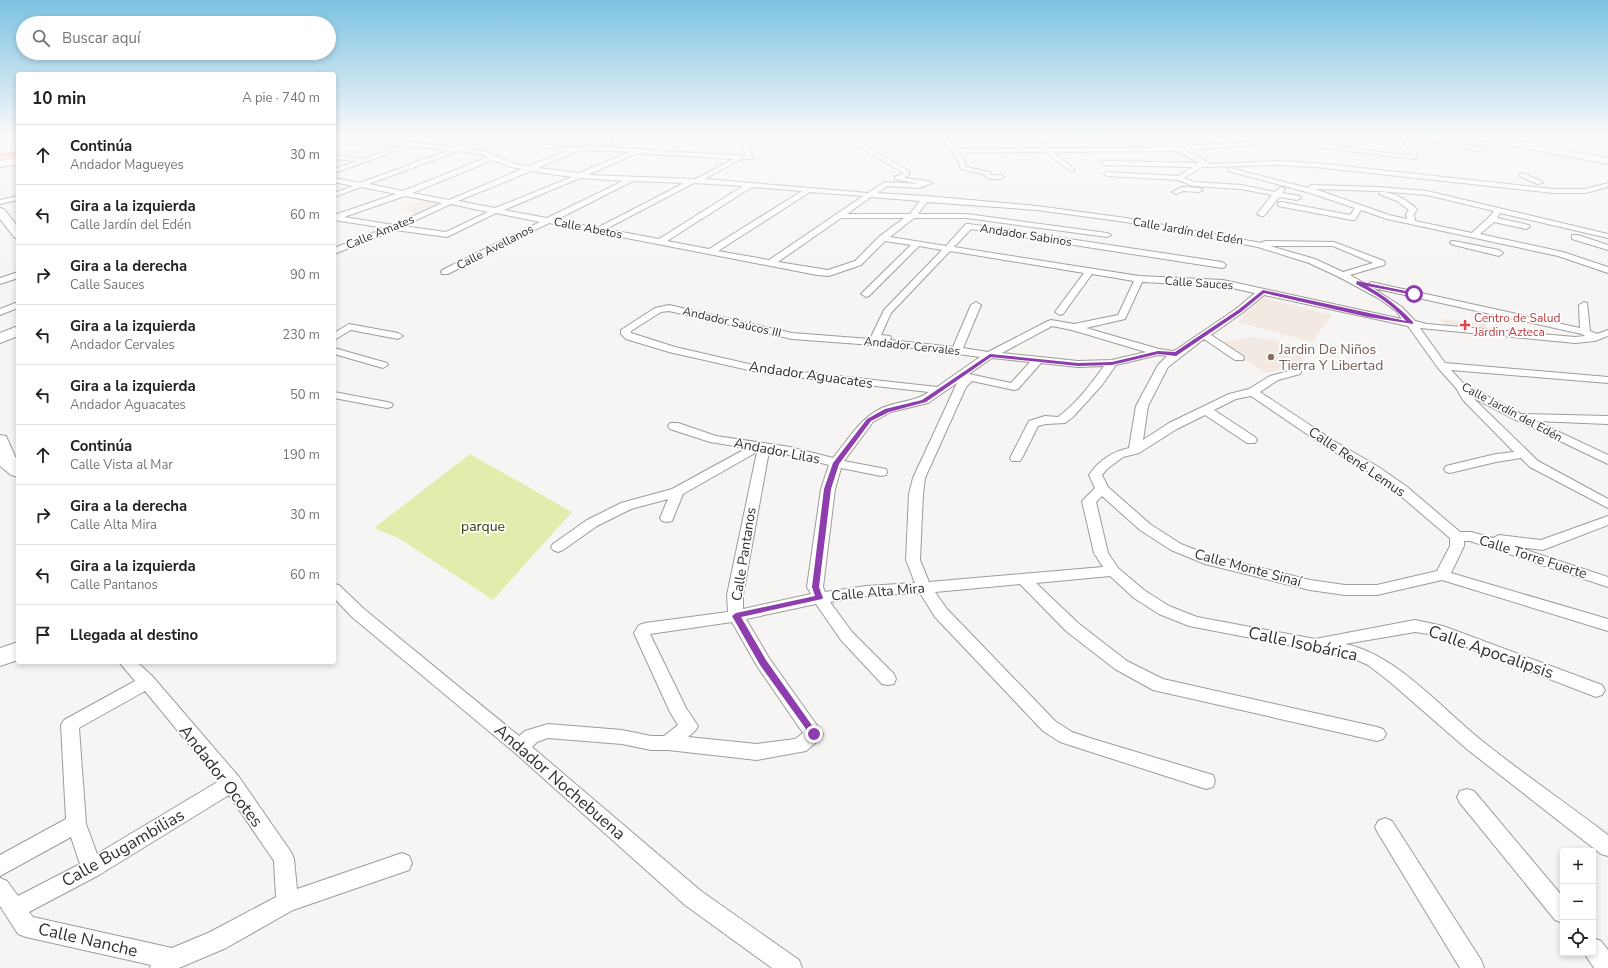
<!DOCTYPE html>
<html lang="es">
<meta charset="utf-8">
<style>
body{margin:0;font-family:"Nunito Sans",sans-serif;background:#f6f6f6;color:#202124}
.controls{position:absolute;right:12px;bottom:12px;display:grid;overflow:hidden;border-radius:4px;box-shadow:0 2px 6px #0003}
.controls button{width:36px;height:36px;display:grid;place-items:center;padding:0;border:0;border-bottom:1px solid #e0e0e0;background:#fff;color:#202124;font:20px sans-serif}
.stop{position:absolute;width:12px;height:12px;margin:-9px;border:3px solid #8d3dad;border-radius:50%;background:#fff}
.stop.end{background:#8d3dad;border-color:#fff;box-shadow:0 1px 4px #0008}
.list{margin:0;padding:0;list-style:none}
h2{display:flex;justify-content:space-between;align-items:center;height:52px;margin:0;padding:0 16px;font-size:17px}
h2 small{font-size:13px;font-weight:400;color:#757577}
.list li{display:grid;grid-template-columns:26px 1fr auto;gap:12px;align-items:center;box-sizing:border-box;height:60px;padding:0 16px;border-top:1px solid #e0e0e0}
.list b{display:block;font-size:15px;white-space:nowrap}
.list p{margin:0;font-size:13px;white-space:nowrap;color:#757577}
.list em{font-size:13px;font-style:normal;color:#757577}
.icon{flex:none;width:22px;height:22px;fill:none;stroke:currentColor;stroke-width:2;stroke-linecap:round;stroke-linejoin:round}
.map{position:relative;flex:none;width:1608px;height:968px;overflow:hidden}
.search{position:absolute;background:#fff;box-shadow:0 2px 6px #0003;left:16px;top:16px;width:320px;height:44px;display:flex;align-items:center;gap:10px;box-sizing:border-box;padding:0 14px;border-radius:22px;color:#757577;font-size:15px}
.panel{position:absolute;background:#fff;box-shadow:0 2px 6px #0003;left:16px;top:72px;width:320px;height:592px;border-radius:4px}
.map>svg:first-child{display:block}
.built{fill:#f2eae2}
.green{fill:#e2edad}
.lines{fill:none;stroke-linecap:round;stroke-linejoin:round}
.street-casing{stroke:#9e9c9a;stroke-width:2}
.secondary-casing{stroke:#9e9c9a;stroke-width:2}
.primary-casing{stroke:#b57a69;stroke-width:2}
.street{fill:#fff;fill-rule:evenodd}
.secondary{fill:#fff;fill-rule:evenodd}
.primary{fill:#fdc7b8;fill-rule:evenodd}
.route{fill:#8d3dad}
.health-dot{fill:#e0444e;stroke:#fff;stroke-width:1.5}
.education-dot{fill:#8d6e63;stroke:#fff;stroke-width:1.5}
.labels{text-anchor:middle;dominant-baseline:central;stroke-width:3.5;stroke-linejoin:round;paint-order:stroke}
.far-street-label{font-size:12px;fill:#323130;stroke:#fff}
.far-health-label{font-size:12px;fill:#be3a42;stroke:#fff;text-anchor:start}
.education-label{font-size:14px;fill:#785e54;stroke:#fff;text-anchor:start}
.street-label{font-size:14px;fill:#323130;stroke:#fff}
.park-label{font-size:14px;fill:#353b06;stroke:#fff}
.near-street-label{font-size:17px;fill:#323130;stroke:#fff}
</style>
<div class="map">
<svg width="1608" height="968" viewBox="0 0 1608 968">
<rect width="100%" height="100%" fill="#f7f5f3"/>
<path class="built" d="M430,198L449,202L417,214L399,209Z
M1261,297L1332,315L1312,342L1238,322Z
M1440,319L1484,323L1490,331L1446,327Z
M1251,337L1275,340L1297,352L1306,363L1266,373L1217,343Z"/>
<path class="green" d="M470,454L572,512L493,600L400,539L374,528Z"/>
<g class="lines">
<g class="street-casing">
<path id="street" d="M475,136H481L475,144L466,148L484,151L515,164L529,166L566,151L536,146L534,136H540L541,144L574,148L591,146L612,147L611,136H617L618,148L746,156L741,141L744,139L747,141L753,158L752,159H741L705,179L868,193L885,182L919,184L895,179V177L904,173L851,142L849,139L851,136H859L856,140L909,171V175L904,178L928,181L932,183L919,188L887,186L877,193L926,196L1037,206L1126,218L1261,243L1265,241L1334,242L1384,261L1385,263L1384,265L1350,275L1367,285L1371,282L1580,328L1579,305L1584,302L1587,303L1590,331L1597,334L1608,330V336L1595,341L1575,343L1420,328L1445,363L1608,377V383L1451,370L1463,383L1521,414L1608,416V424L1536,421L1608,455V464L1514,419L1472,397L1538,461L1608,499V508L1530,467L1521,458L1496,462L1450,473L1446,472L1444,469L1446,466L1496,454L1514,452L1463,400L1456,388L1438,368L1408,326L1264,295L1242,313L1211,335L1243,356L1244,358L1243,360H1235L1204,339L1168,367L1148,406L1143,440L1169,423L1229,394L1249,389L1270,376L1296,369L1300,370L1301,372L1300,374L1278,380L1260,392L1334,441L1377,466L1406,486L1460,532H1471L1493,538L1499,535L1541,540L1608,516V525L1548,548L1543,550L1517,547L1608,577V587L1470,541H1464V546L1451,573L1608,619V631L1442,580L1377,595H1345L1310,590L1205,564L1171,550L1140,530L1102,496L1096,502L1108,553L1118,568L1144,590L1169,606L1197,617L1315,639L1415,620L1443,626L1602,685L1605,690L1602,695L1596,697L1435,635L1415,632L1345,644C1396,654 1441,708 1481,740C1522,773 1566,803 1608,835V856L1601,854L1468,750L1390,682L1368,665L1350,657L1189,626L1159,614L1134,598L1110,576L1036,583L1078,623L1127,661L1163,679L1377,727L1383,729L1386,734L1383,739L1377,741L1153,690L1115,669L1066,631L1020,584L935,592L947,609L1055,721L1072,732L1093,739L1213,775L1215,781L1213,787L1206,789L1060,742L1043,731L935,617L920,593L866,596L830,602L852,632L894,674L896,679L894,684L888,685L882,684L841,640L816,604L746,619L769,658L823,734L820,739L806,751L757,760L668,750H651L622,744L548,738L537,742L532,747L701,891L799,960L802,968H772L685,905L514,752L352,617L334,598V584L339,585L364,609L519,736L525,731L548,724L622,730L651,736H664L678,725L670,712L634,633L639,625L645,623L728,612L727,595L757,452L683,494L672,521L667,522L662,521L660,518L668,499L631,509L597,526L563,550L558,552L553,550L551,547L553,544L587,520L621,503L672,489L747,448L710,442L670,429L668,426L670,423H678L716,436L790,447L833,458C848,440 860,418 882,408C898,401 915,402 929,392L766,374L669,352L626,339L621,334V330L655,308L669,305L792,333L870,339L884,310L942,250L919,246L869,296L866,297L861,294L863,292L911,245L885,241L861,265L829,276L817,275L549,223L448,274H442L441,272L442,270L540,222L496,213L447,237L395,230L334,254V248L385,228L334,220V215L396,194L361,187L334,197V193L353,186L334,182V178L360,183L449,150L404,146V148L334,173V169L357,161L334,159V155L363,159L400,146L334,143V139L409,142L457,147L471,142ZM591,150L630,152L579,173L538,168L575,152ZM458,151L480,154L488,157L403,191L369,184ZM637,153L733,159L696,179L588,175ZM493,160L511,167L522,169L449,200L412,193ZM531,171L572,177L495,208L458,201ZM580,178L623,181L547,218L504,210ZM633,181L684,183L597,228L556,220ZM694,183L743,186L659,239L606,229ZM752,187L802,191L709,249L667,241ZM810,192L863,196L769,260L718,251ZM405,196L442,203L394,225L344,217ZM871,197L920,201L910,214H847ZM927,202L1037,210L1126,222L1258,247L1309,263L1339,277L1378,298L1396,311L1402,319L1223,280L1139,276L954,247L971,229L1222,268L1225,267L1226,265L1222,262L969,224H966L946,246L890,237L914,218H967L1107,237L1111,235L1107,233L967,214H918ZM451,204L488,212L446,232L403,226ZM841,218H904L880,236L855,261L828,270L778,262ZM1270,246H1333L1373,263L1343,272L1315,259ZM950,251L1084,273L1055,312L1060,315L1063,314L1092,274L1134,281L1118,315L1074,324L1051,320L1048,321L988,352L963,348L981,305L976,302L971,305L953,347L890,340L891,338L890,336L881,335L891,313ZM1142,282L1223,286L1255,293L1236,309L1174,351L1159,349L1086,328L1125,319ZM1373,288L1582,334L1585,336L1575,337L1427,324L1415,321L1402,307ZM669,311L792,339L914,348L980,357L937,387L766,368L675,347L631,333V331L661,312ZM1052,326L1072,330L1146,352L1112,360L1078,361L1002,353ZM1158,355L1167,356L1158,365L1136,406L1129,448C1112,452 1099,460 1089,475L1095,488L1082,501L1094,553L1103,567L929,582L920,560L923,494L925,478L966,387L972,381L1014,390L1018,389L1041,363L1078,367L1104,366C1091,384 1076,404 1058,417L1045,416L1029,421L1010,458L1012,461H1020L1022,458L1038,426L1046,424L1065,423L1073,417L1102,385L1116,365ZM992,358L1030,362L1011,383L969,374ZM957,383L913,478L909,494L906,560L915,583L866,586L825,592L823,587L835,489L841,468L881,476L886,475L887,472L886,469L844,461L873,422L891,412L928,403ZM1251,396L1326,447L1369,472L1396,492L1450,538V546L1437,571L1377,585H1345L1310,580L1209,555L1181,544L1150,524L1108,487L1102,475L1107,469L1123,457L1139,453L1177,429L1205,415L1247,443H1255L1257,440L1255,437L1214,410L1236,399ZM769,451L789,455L829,465L821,489L807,587L811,594L743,609V595ZM732,622L757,666L803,733L795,739L757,744L688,737L695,731L698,726L686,708L650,634Z
M939,136H946L956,149L1041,148L1026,136H1033L1048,148L1167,147L1146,139L1063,140L1062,139L1065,137L1152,136L1178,147L1248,142L1251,144L1250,145L1185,150L1211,164L1277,161L1315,163L1554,189H1585L1608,183V187L1585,193H1554L1315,167L1277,165L1202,167L1184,178L1194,182L1241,185L1275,192L1281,187L1285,189L1282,193L1300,196L1301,198L1297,200L1279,197L1264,216H1261L1257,214L1272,195L1241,189L1193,186L1178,180L1107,176L1104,174L1107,172L1178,176L1193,167L1104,165L1101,163L1104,161L1199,163L1176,151L1053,152L1074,169V171L1072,172L1045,152L959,153L963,158L966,167L990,172L991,175H1001L1004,177L1001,179H989L983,174L961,169L957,158Z
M1400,136H1406L1417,152L1415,159L1322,148L1319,146L1322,144L1410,156L1411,152Z
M1408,136H1423L1483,148L1486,150L1483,152Z
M1230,168L1308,188L1311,185L1378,187L1427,191L1608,234V238L1500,213L1497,218L1529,225L1530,227L1526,229L1494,222L1480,234L1563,252L1608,267V273L1558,256L1387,219L1361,210L1355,220H1352L1278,206V202H1281L1350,215L1355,208L1310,193L1228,171V169ZM1315,189L1378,191L1427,195L1494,211L1489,217L1472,233L1415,221L1414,214L1417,210L1416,208C1406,200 1394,191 1380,192L1379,194L1397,201L1409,210L1406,214L1407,219L1389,215Z
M1522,173L1541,181L1543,183L1537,184L1520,176V174Z
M1182,187L1199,188L1203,190L1199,192L1183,191L1176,194L1172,192Z
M18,196V200L0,204V200Z
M1572,235H1578L1608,245V250L1572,239Z
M1451,241H1454L1499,250L1503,253L1499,256L1454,245L1450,243Z
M18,272V278L0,284V278Z
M18,302V308L0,315V309Z
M349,324L398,333L403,336L398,339L351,330L334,340V333Z
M334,348L387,363L388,365L383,368L334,354Z
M334,392L387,402L391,403L393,405L391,407L387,408L334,398Z
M119,662H137L153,677L239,777L291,852L294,859L297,889L402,853L409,856L412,863L409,870L293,910L226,948L179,968H150L151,965L26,937L18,934L0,906V878L7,881L18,896L80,864L71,837L0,876V855L66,819L61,725L64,720L135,681ZM145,691L219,781L97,854L86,824L79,728ZM229,795L274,861L276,897L210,932L172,948L33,917L29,912L99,875Z
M1467,789L1474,791L1563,897V923L1555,920L1460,803L1457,797L1460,791Z
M1385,818L1392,821L1481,960L1484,968H1460L1378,833L1375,827L1378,821Z
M1593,938L1601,941L1608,950V968H1594L1584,953H1593Z"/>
</g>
<g class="secondary-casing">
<path id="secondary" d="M1470,136H1491L1608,158V164L1474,139Z
M18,158V164L0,167V161Z
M0,208L4,209L18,227V239L14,237L0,219Z
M18,326V336L0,343V333Z
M0,435L6,436L18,463V477L11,475L0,466Z
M18,642V660L0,666V648Z"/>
</g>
<g class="primary-casing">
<path id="primary" d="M18,152V158L0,161V155Z"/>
</g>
<use href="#street" class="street"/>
<use href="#secondary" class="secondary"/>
<use href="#primary" class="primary"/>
</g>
<linearGradient id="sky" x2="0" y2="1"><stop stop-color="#7bc2e2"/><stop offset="0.5" stop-color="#fbfafa"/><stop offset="1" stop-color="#fbfafa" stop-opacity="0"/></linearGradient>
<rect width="1608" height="272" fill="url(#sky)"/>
<path class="route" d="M1357,281L1416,293L1414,295L1367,286C1385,296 1399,307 1413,322V324L1368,317L1264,293L1241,312L1176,356L1158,354L1112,365L1078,366L991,357L926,402L889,412L871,421L839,464L831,489L819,587L823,598L822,599L741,617L766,660L818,734L814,737L811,736L760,665L732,616L736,613L815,596L812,587L824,489L833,463L867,419L885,409L922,400L990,354L1078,363L1112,362L1158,351L1175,352L1238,310L1263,290L1406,321C1392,304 1375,294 1356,284Z"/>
<path class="health-dot" d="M1463 319h4v4h4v4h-4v4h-4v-4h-4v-4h4z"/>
<circle class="education-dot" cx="1271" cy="357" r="4"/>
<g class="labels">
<g class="far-street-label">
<text transform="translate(588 228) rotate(11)">Calle Abetos</text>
<text transform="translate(1188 231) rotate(10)">Calle Jardín del Edén</text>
<text transform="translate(380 232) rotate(-22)">Calle Amates</text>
<text transform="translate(1026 235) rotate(9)">Andador Sabinos</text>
<text transform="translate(495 247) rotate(-27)">Calle Avellanos</text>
<text transform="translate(1199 283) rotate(4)">Calle Sauces</text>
<text transform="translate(732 322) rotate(13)">Andador Saúcos III</text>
<text transform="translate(912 346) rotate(6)">Andador Cervales</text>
<text transform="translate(1512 412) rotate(28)">Calle Jardín del Edén</text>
</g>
<g class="far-health-label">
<text x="1474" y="318">Centro de Salud<tspan x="1474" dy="14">Jardin Azteca</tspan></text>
</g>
<g class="education-label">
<text x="1279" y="349">Jardin De Niños<tspan x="1279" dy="16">Tierra Y Libertad</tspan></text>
</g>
<g class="street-label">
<text transform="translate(811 375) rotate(8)">Andador Aguacates</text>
<text transform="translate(777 451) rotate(11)">Andador Lilas</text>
<text transform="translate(1357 462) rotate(34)">Calle René Lemus</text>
<text transform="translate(744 554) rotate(-81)">Calle Pantanos</text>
<text transform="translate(1533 557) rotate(18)">Calle Torre Fuerte</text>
<text transform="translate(1248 568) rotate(15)">Calle Monte Sinaí</text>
<text transform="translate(878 592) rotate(-5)">Calle Alta Mira</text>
</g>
<g class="park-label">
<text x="483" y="526">parque</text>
</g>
<g class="near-street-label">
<text transform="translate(1303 644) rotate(12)">Calle Isobárica</text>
<text transform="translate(1491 652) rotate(19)">Calle Apocalipsis</text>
<text transform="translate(221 776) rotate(52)">Andador Ocotes</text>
<text transform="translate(560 782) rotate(41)">Andador Nochebuena</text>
<text transform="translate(123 848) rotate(-30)">Calle Bugambilias</text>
<text transform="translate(88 940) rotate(13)">Calle Nanche</text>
</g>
</g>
</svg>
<div class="controls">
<button>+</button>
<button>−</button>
<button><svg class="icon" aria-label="locate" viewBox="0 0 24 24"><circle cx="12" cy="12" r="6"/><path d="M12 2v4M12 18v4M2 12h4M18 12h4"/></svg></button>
</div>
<div class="stop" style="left:1414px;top:294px"></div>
<div class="stop end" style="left:814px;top:734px"></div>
<div class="search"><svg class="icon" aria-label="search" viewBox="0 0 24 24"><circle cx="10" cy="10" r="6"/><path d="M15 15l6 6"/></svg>Buscar aquí</div>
<section class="panel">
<h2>10 min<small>A pie · 740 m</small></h2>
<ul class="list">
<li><svg class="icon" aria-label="ahead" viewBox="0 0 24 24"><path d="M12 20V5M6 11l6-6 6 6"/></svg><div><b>Continúa</b><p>Andador Magueyes</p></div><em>30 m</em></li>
<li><svg class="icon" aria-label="left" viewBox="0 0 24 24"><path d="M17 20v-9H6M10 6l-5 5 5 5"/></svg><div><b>Gira a la izquierda</b><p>Calle Jardín del Edén</p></div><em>60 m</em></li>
<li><svg class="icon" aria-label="right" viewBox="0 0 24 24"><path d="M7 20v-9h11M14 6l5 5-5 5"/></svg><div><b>Gira a la derecha</b><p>Calle Sauces</p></div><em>90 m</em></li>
<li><svg class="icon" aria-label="left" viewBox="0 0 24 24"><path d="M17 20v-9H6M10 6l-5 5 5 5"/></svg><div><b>Gira a la izquierda</b><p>Andador Cervales</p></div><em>230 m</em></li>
<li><svg class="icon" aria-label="left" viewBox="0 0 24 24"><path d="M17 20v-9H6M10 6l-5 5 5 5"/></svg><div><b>Gira a la izquierda</b><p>Andador Aguacates</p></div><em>50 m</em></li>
<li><svg class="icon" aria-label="ahead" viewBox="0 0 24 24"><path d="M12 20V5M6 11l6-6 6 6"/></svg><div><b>Continúa</b><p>Calle Vista al Mar</p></div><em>190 m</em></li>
<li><svg class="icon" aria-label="right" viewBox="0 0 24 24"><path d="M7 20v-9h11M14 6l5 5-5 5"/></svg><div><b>Gira a la derecha</b><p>Calle Alta Mira</p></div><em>30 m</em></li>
<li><svg class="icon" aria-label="left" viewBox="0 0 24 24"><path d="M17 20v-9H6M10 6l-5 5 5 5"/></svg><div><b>Gira a la izquierda</b><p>Calle Pantanos</p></div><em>60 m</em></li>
<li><svg class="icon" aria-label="arrive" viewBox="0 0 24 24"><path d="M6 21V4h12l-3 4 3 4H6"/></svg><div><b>Llegada al destino</b></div></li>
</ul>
</section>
</div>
